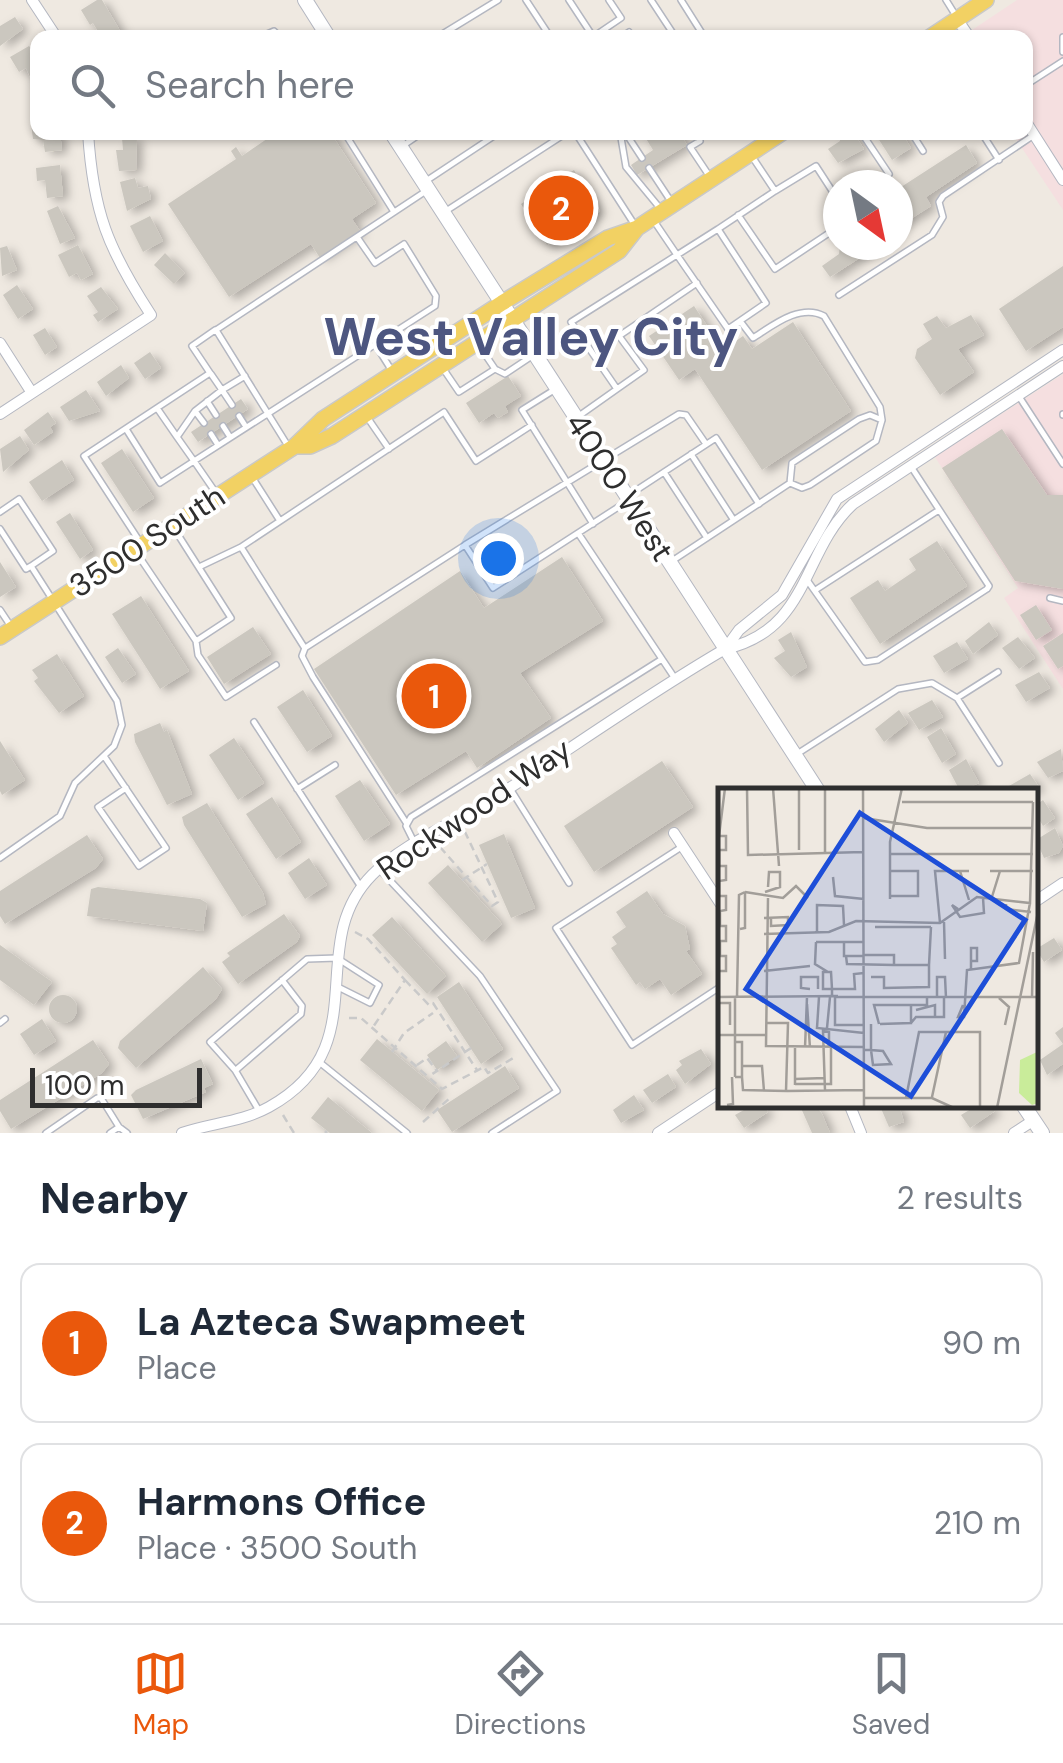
<!DOCTYPE html>
<meta charset="utf-8">
<style>
body{margin:0;font-family:"DM Sans",sans-serif;background:#f6f6f7;color:#1f2937}
.compass{position:absolute;left:823px;top:170px;width:90px;height:90px;border-radius:50%;background:#fff;box-shadow:0 2px 8px #0004;rotate:147deg}
.scale{position:absolute;left:30px;bottom:25px;width:172px;box-sizing:border-box;padding-left:10px;border:5px solid #2e2e2e;border-top:0;font-size:28px;line-height:35px;white-space:nowrap;color:#2e2e2e;-webkit-text-stroke:8px #fff;paint-order:stroke}
.you{position:absolute;left:498px;top:558px;width:35px;height:35px;margin:-25px;border:8px solid #fff;border-radius:50%;background:#1a73e8;box-shadow:0 0 0 15px #1a73e833}
.badge{display:grid;place-items:center;width:65px;height:65px;border-radius:50%;background:#ea580c;color:#fff;font-size:32px;font-weight:700}
.pin{position:absolute;translate:-50% -50%;border:5px solid #fff;box-shadow:0 2px 10px #0006}
.list{margin:0;padding:0;list-style:none}
h2{display:flex;justify-content:space-between;align-items:center;height:130px;margin:0;padding:0 40px;font-size:42px}
h2 small{font-size:32px;font-weight:400;color:#747a83}
.list li{display:grid;grid-template-columns:65px 1fr auto;gap:30px;align-items:center;box-sizing:border-box;height:160px;margin:0 20px 20px;padding:0 20px;border:2px solid #e0e1e3;border-radius:20px}
.list b{display:block;font-size:38px;white-space:nowrap}
.list p{margin:0;font-size:32px;white-space:nowrap;color:#747a83}
.list em{font-size:32px;font-style:normal;color:#747a83}
.icon{flex:none;width:55px;height:55px;fill:none;stroke:currentColor;stroke-width:2;stroke-linecap:round;stroke-linejoin:round}
.map{position:relative;flex:none;width:1063px;height:1133px;overflow:hidden}
.search{position:absolute;background:#fff;box-shadow:0 2px 8px #0004;left:30px;right:30px;top:30px;height:110px;display:flex;align-items:center;gap:25px;box-sizing:border-box;padding:0 35px;border-radius:20px;color:#747a83;font-size:38px}
.sheet{height:490px;background:#fff}
nav{display:flex;justify-content:space-around;align-items:center;box-sizing:border-box;height:140px;border-top:2px solid #e0e1e3;background:#fff;font-size:28px;color:#747a83}
nav a{display:grid;justify-items:center;gap:5px}
nav .on{color:#ea580c}
.map>svg:first-child{display:block}
.medical{fill:#f5dfe0}
.building{fill:#cbc7bf;filter:url(#shadow)}
.lines{fill:none;stroke-linecap:round;stroke-linejoin:round}
.lane-casing{stroke:#b4b7c1;stroke-width:8}
.street-casing{stroke:#b4b7c1;stroke-width:12}
.secondary-casing{stroke:#b4b7c1;stroke-width:16}
.primary-casing{stroke:#c9c9c9;stroke-width:18}
.path{stroke:#c9c9c9;stroke-width:2.5;stroke-dasharray:8 5;stroke-linecap:butt}
.lane{stroke:#fff;stroke-width:5}
.street{stroke:#fff;stroke-width:10}
.secondary{stroke:#fff;stroke-width:14}
.primary{stroke:#f2d163;stroke-width:15}
.labels{text-anchor:middle;dominant-baseline:central;stroke-width:8;stroke-linejoin:round;paint-order:stroke}
.street-label{font-size:32px;fill:#2e2e2e;stroke:#fff}
.town-label{font-size:52px;font-weight:bold;fill:#4d5680;stroke:#fff}
.inset-road{fill:none;stroke:#a29e99;stroke-width:2.5}
.view{fill:#1d4ed8;fill-opacity:0.15;stroke:#1d4ed8;stroke-width:5}
.inset-edge{fill:none;stroke:#2e2e2e;stroke-width:5}
</style>
<div class="map">
<svg width="1063" height="1133" viewBox="0 0 1063 1133">
<defs>
<filter id="shadow"><feDropShadow dx="6" dy="3.5" stdDeviation="5" flood-color="#0004"/></filter>
</defs>
<rect width="100%" height="100%" fill="#efe9e1"/>
<path class="medical" d="M1017,0H1063V210L1012,133L1026,132V38H960Z
M1063,374V689L1004,598L1018,588L935,457Z"/>
<path class="building" d="M97,0H102L122,34L102,38L93,23L90,25L81,10Z
M15,17L23,29L0,46V26Z
M29,46L38,56V75L31,79L26,68L19,72L10,57Z
M31,124H38V132H60L62,150L45,152L43,140L33,139Z
M277,132H330L376,203L352,219L360,231L320,258L311,244L229,297L168,204L236,159L231,151L236,147L242,156Z
M642,132H679L687,145L637,175L631,165L653,150Z
M838,132H853L864,149L838,163L828,149L840,141Z
M874,132H901L911,148L892,160Z
M137,137L136,170L119,171L116,150H123L122,138Z
M966,145L977,163L926,197L931,206L898,227V189Z
M60,165L63,196L47,198L45,180L37,181L36,168Z
M574,170L600,211L547,245L521,204Z
M135,178L138,188L148,186L151,199L127,211L120,182Z
M58,206L75,238L60,244L47,211Z
M150,216L163,241L143,252L130,226Z
M78,245L93,274L81,280L77,273L69,277L58,255Z
M840,245H880L830,277L822,266L839,254Z
M7,246L17,270L2,276L0,248Z
M165,253L185,273L174,284L154,265Z
M1063,266V327L1026,351L999,309Z
M17,285L33,309L18,319L3,295Z
M101,287L118,309L98,322L93,315L98,312L87,296Z
M694,306L723,350L743,336L752,349L793,322L851,411L762,470L695,369L679,380L649,336Z
M971,315L984,335L958,349L974,372L940,395L915,358L917,349L932,339L923,324L937,316L946,328Z
M45,328L57,347L45,355L33,335Z
M150,352L161,368L145,379L134,363Z
M121,365L129,378L106,396L97,382Z
M508,376L521,396L505,406L508,412L498,418L494,413L479,423L466,403Z
M86,390L100,411L69,421L60,407Z
M241,399L248,409L198,442L191,432Z
M48,412L56,423L50,427L53,432L34,445L24,430Z
M1002,429L1047,495H1063V589L1015,581L942,468Z
M20,436L29,450L3,472L0,449Z
M122,449L154,498L133,512L101,463Z
M62,460L74,480L42,501L29,482Z
M70,513L93,550L80,559L56,522Z
M937,541L967,586L880,644L850,598L878,580L885,591L916,570L909,559Z
M562,557L603,621L520,673L551,718L477,768L466,751L396,795L314,669L460,571L484,608Z
M0,562L16,587L0,597Z
M141,596L189,671L160,689L112,614Z
M1036,605L1052,630L1036,640L1020,615Z
M989,622L998,635L973,654L965,641Z
M253,627L271,654L224,684L207,657Z
M791,632L807,667L791,677L774,658L785,651L778,640Z
M1063,633V666L1058,669L1043,646Z
M1018,637L1035,658L1019,669L1002,648Z
M957,642L968,659L944,673L933,656Z
M118,648L136,674L122,683L105,657Z
M57,654L84,696L59,713L34,681L38,678L32,670Z
M1039,672L1050,688L1026,702L1015,685Z
M303,690L332,736L307,752L277,707Z
M932,700L943,717L919,730L908,713Z
M899,710L908,723L884,742L875,729Z
M160,723L164,732L167,730L192,794L167,805L135,742L134,734Z
M941,728L956,754L942,763L927,737Z
M234,738L264,783L238,800L209,755Z
M0,741L25,780L2,795L0,791Z
M1061,749L1063,771L1048,778L1037,762Z
M966,759L979,783L960,791L949,770Z
M662,761L693,807L594,872L564,826Z
M1030,774L1039,787L1034,791H1000Z
M360,780L390,824L364,841L335,796Z
M272,797L301,842L276,859L246,814Z
M1043,800L1055,818L1043,826L1036,814V805Z
M207,803L263,893L266,904L242,917L184,825L182,817Z
M1055,828L1063,846L1059,853L1044,858L1036,840Z
M504,834L535,908L511,918L479,845Z
M87,835L103,859L96,868L5,924L0,916V891Z
M309,858L327,885L305,899L288,873Z
M448,865L502,924L482,942L428,883Z
M98,887L200,899L207,903L203,931L87,916L91,889Z
M647,891L663,914L685,926L690,949L686,951L702,974L671,995L660,979L645,989L640,982L636,985L611,948L617,944L612,937L626,927L616,912Z
M284,914L300,936L297,942L238,984L222,962L230,956L227,953Z
M392,917L446,976L427,994L372,935Z
M1054,938L1062,950L1044,962L1036,949Z
M0,945L52,982L34,1005L0,980Z
M203,967L222,989L216,999L136,1068L118,1048L120,1041Z
M459,982L503,1049L481,1064L437,997Z
M49 1009a14 14 0 1 1 28 0a14 14 0 1 1-28 0Z
M42,1019L56,1041L34,1055L20,1034Z
M1063,1027V1064L1047,1075L1040,1060L1063,1044L1055,1033Z
M377,1039L439,1090L422,1111L360,1060Z
M93,1040L109,1064L102,1073L11,1129L0,1111V1100Z
M446,1041L457,1056L437,1070L427,1055Z
M701,1049L711,1064L685,1084L676,1070L682,1065L679,1061Z
M201,1059L213,1084L204,1088L206,1092L143,1119L131,1095L136,1090Z
M505,1066L519,1088L452,1132L437,1110Z
M668,1074L676,1087L652,1103L643,1090Z
M634,1095L644,1110L621,1123L613,1110Z
M328,1097L372,1133H330L311,1118Z
M751,1106H764L768,1112L744,1128L735,1115Z
M816,1106L822,1114L830,1133H812L801,1108Z
M880,1106H899L904,1122L889,1127Z
M976,1106H992L995,1111L970,1128L961,1115Z"/>
<g class="lines">
<g class="lane-casing">
<path id="lane" d="M526,0L551,38
M569,0L592,35
M651,0L676,38
M681,0L705,38
M946,0L956,16
M593,37L621,18L609,0
M1063,37V52
M258,38L274,31L281,38
M436,38L498,0
M620,38L629,32L632,38
M1026,85L1063,61
M344,132L394,212
M575,132L636,227
M620,132L626,167L659,207
M625,132L642,158
M695,132L700,141L690,147L710,177
M861,132L889,174
M911,132L923,151
M983,135L999,160
M401,147L423,132
M649,168L672,203
M426,181L500,132
M775,191L816,166L838,200
M446,211L568,132
M738,215L775,269L838,227
M718,229L766,303L728,329L677,255Z
M718,229L775,191L751,155
M839,295L932,235L943,217L939,202L943,196L1034,135
M740,321L753,338C772,326 800,303 824,316L880,407L882,420
M375,344L392,371
M478,344L495,369L505,374L532,356
M442,367L459,392L495,369
M211,374L222,390L245,376
M617,389L644,370L619,336L697,283
M554,390L522,410L593,524
M1020,398L1063,464
M207,401L216,415
M157,408L177,437
M195,411L204,423
M1063,414V415
M239,416L246,427
M367,417L389,449
M576,418L617,389L571,322L677,255L654,221
M223,426L230,437
M126,429L160,483L194,461L177,437L195,411L222,390L232,405
M211,434L218,445
M288,446L216,330L426,191
M691,454L733,519
M664,472L707,538
M252,477L280,521
M216,493L194,461L435,306L436,296L404,244L375,263L357,237
M629,495L716,438L759,504
M0,512L19,499L53,551L31,566
M0,529L26,569L31,566L117,701L122,725L114,746L75,783L60,816L0,858
M578,533L674,677
M140,542L84,456L210,373L192,346L215,330
M465,545L679,414L686,415L706,444
M136,552L196,641L231,618L175,530
M672,561L790,483L802,488L810,485L876,441L882,420L870,415L859,419L792,463L790,483
M199,567L241,547
M807,580L865,662L878,660L987,589L989,586L910,465
M817,589L939,510
M1050,598L1063,601
M0,610L12,628
M196,641L198,655L226,697L276,665
M304,647L241,547L444,412L476,461L532,425
M957,698L998,672
M254,722L361,887
M797,754L898,689L932,683L957,698L999,763
M104,756L166,848L139,866L98,807L126,788
M297,789L335,765
M511,790L569,883
M407,824L313,677L302,656L305,648L465,545L493,588L626,502
M415,844L406,826L411,817L662,659
M683,846L556,928L632,1045L720,987
M380,870L480,976L557,1091L492,1133
M0,1023L5,1019
M318,1061L407,1133
M236,1070L301,1014L302,1006L282,980
M258,1109L235,1070L210,1042L307,959L337,958L379,985L370,1003L338,987
M46,1133L97,1098H101L119,1127
M110,1133L119,1127L127,1133"/>
</g>
<g class="street-casing">
<path id="street" d="M32,0L57,38
M957,19L970,38
M1026,122L1063,180
M0,343L32,393
M0,414L151,315C108,249 93,212 88,132
M726,648L739,630L782,595L837,499L1063,350
M674,833L720,903
M1036,901L1063,883
M850,1106L861,1133
M182,1133C211,1123 242,1122 269,1107C379,1046 302,946 372,875C403,843 451,825 488,802C568,751 644,696 725,649C810,630 801,552 853,504L1063,366
M658,1133L720,1092
M1014,1133L1034,1120"/>
</g>
<g class="secondary-casing">
<path id="secondary" d="M305,0L329,38
M391,132L818,791
M1024,1106L1042,1133"/>
</g>
<g class="primary-casing">
<path id="primary" d="M929,38L986,0
M295,446H310L332,436L619,251L637,228
M0,637L295,446L323,419L502,303L608,238L637,228L783,132"/>
</g>
<path class="path" d="M440,847L492,906L498,902L465,832
M462,880L487,864
M355,932L368,939L405,980L373,1027
M405,980L429,1005L433,1003L465,1052L437,1071
M349,1018H361L442,1089L484,1067L488,1073L515,1057
M471,1048L465,1052L477,1070
M392,1052L404,1033L433,1013
M417,1065L427,1058L437,1071L429,1076
M283,1115L294,1133
M423,1122L451,1097
M325,1133L327,1131"/>
<use href="#lane" class="lane"/>
<use href="#street" class="street"/>
<use href="#secondary" class="secondary"/>
<use href="#primary" class="primary"/>
</g>
<g class="labels">
<g class="street-label">
<text transform="translate(620 487) rotate(57)">4000 West</text>
<text transform="translate(147 541) rotate(-33)">3500 South</text>
<text transform="translate(474 809) rotate(-34)">Rockwood Way</text>
</g>
<g class="town-label">
<text x="531" y="337">West Valley City</text>
</g>
</g>
<g transform="translate(718 788)">
<rect width="320" height="320" fill="#efe9e1"/>
<path d="M319,264L320,315L314,317L301,305L302,272Z" fill="#c9ec9a"/>
<path class="inset-road" d="M29,0L30,67L145,64M55,0L61,78M81,0V62M107,0V64M145,0L146,320M184,14H315M146,30L209,40H315M172,66H315M172,83H200V108H172M242,83L251,112M272,83H315M115,89L117,108L146,111M27,104L65,110L78,98L90,110M47,104L62,99V84H51L50,99M50,110L48,258L145,259M172,111V54L184,0M273,112L282,83M288,116V121L313,124M240,121L234,117L242,129L266,125L265,110M46,130L70,129V137L53,138V131M226,134L227,171M222,135L217,83H251M157,139H213M22,141L27,140V104M99,144V117L125,118L126,137M46,146L111,144L138,133L222,135L259,109L312,115L315,14M98,154L97,176L110,184M119,154H98H146M126,154V168H146M146,167H176V177H211L213,139M128,168L129,176L176,177M253,173H259V160H253V181M0,183H8V168H2V153H8V138H2V123L8,122V108H1V93L8,92V78H1V62H8V48H1L7,0M46,183L92,178M105,184H113L114,201H105ZM153,189H166V200L211,199V177M92,201L83,200V189H100V201M219,208V189H227L228,210M0,209L120,208M17,209V289M19,209L21,107L27,104M101,209L99,240L146,245M114,209V201H137L136,186L146,185M117,209V237H146M117,209H320M281,210L291,219L287,237M314,210L315,164M0,215H12V237M89,216L92,260M245,217L240,229H246L249,182L301,175L312,115M198,222L217,217V229M193,235L198,229H226V210M161,236L156,217H209V210M162,236L193,235V217M109,240L112,209M0,247H48M17,254H24V289M77,260V297M87,260L89,209M146,262H153L155,277L173,276L165,263L153,262V236M24,278H44L46,303M17,289H24L25,302L68,303L70,235H48M77,291L107,290M77,296H113V260M69,303L146,302M107,303L105,243L111,244V259M214,309L228,244M146,310H214L236,320M188,310L201,244H262V320M9,317L15,316L14,289M84,320L146,319M279,320L320,124"/>
<path class="view" d="M142,25L307,132L193,308L28,201Z"/>
<rect width="320" height="320" class="inset-edge"/>
</g>
</svg>
<svg class="compass" viewBox="-18 -18 36 36"><path d="M0-13l5 13h-10z" fill="#e53935"/><path d="M0 13l5-13h-10z" fill="#747a83"/></svg>
<div class="scale">100 m</div>
<div class="you"></div>
<div class="pin badge" style="left:434px;top:696px">1</div>
<div class="pin badge" style="left:561px;top:208px">2</div>
<div class="search"><svg class="icon" aria-label="search" viewBox="0 0 24 24"><circle cx="10" cy="10" r="6"/><path d="M15 15l6 6"/></svg>Search here</div>
</div>
<section class="sheet">
<h2>Nearby<small>2 results</small></h2>
<ul class="list">
<li><span class="badge">1</span><div><b>La Azteca Swapmeet</b><p>Place</p></div><em>90 m</em></li>
<li><span class="badge">2</span><div><b>Harmons Office</b><p>Place · 3500 South</p></div><em>210 m</em></li>
</ul>
</section>
<nav>
<a class="on"><svg class="icon" aria-label="map" viewBox="0 0 24 24"><path d="M3 6l6-2 6 2 6-2v14l-6 2-6-2-6 2zM9 4v14M15 6v14"/></svg>Map</a>
<a><svg class="icon" aria-label="directions" viewBox="0 0 24 24"><path d="M12 3l9 9-9 9-9-9zM9 14v-3h6M13 9l2 2-2 2"/></svg>Directions</a>
<a><svg class="icon" aria-label="saved" viewBox="0 0 24 24"><path d="M7 4h10v16l-5-4-5 4z"/></svg>Saved</a>
</nav>
